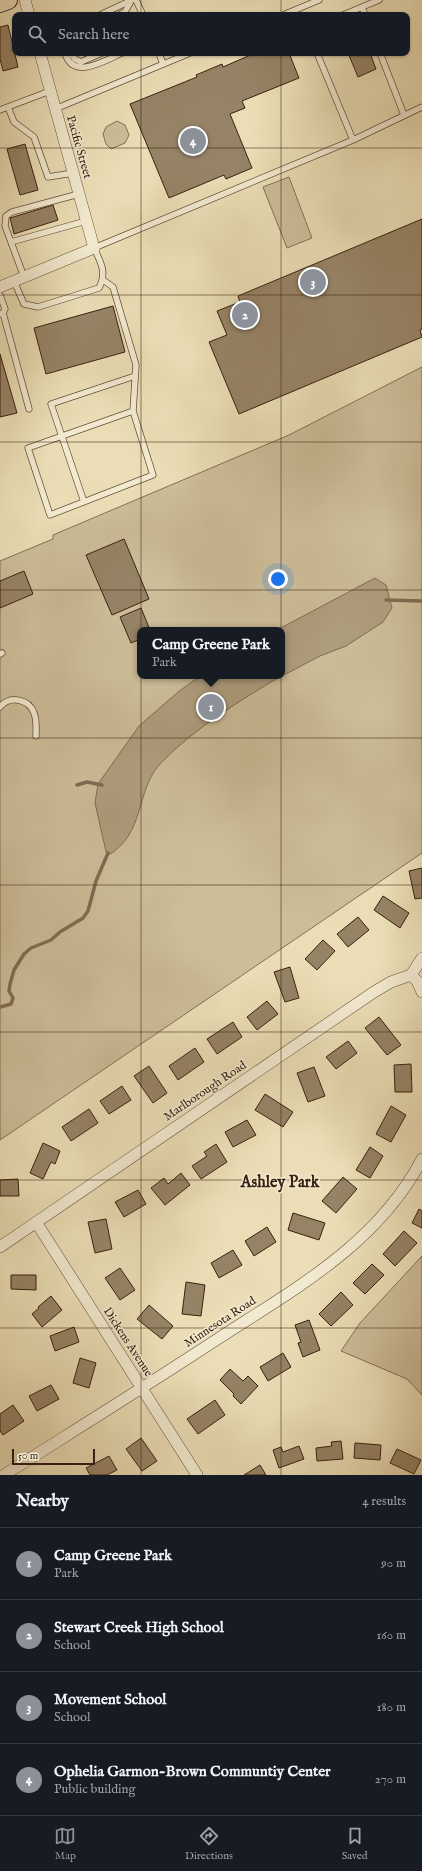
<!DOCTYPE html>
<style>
body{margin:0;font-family:"IM FELL English",serif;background:#242831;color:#f1f3f6}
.scale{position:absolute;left:12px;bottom:10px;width:83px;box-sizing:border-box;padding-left:4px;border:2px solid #3a2110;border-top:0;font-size:11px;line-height:14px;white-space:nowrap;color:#3a2110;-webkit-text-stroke:3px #f2ead0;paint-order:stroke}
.you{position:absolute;left:278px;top:579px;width:14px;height:14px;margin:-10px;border:3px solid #fff;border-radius:50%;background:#1a73e8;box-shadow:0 0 0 6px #1a73e833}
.badge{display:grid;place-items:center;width:26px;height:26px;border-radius:50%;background:#8c9099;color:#fff;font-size:13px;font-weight:700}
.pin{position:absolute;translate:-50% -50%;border:2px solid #fff;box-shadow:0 1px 4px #0006}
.popup{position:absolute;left:137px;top:627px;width:148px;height:52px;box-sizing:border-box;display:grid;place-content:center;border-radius:8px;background:#171b24;filter:drop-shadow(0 1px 3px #0005);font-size:13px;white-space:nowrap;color:#9ea1a6}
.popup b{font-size:15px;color:#f1f3f6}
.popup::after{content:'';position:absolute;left:50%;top:100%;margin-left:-8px;border:8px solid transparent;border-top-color:#171b24}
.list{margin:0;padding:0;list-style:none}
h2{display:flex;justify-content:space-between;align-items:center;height:52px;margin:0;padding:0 16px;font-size:17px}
h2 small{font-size:13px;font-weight:400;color:#9ea1a6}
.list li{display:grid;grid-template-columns:26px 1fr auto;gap:12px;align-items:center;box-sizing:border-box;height:72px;padding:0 16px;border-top:1px solid #363941}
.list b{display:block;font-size:15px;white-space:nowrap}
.list p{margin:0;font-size:13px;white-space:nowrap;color:#9ea1a6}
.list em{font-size:13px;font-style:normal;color:#9ea1a6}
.icon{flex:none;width:22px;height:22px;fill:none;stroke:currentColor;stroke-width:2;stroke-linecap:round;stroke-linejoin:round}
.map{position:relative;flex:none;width:422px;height:1475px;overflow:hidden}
.search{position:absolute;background:#171b24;box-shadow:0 1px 3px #0004;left:12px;right:12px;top:12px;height:44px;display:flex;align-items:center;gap:10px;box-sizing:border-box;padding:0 14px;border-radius:8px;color:#9ea1a6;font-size:15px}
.sheet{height:340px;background:#171b24}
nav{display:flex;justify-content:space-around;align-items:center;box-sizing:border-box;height:56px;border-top:1px solid #363941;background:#171b24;font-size:11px;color:#9ea1a6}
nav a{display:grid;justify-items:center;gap:2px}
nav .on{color:#8c9099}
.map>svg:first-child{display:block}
.green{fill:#cdbe9a;stroke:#847055;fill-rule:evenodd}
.water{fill:#af9e7e;stroke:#806c52}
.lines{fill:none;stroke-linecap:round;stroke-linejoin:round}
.stream{stroke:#806c52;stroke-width:3.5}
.building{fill:#968366;stroke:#3a2110}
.service-casing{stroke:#66503a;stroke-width:7}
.minor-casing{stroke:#66503a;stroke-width:12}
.primary-casing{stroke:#3a2110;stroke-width:20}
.service{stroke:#f2ead0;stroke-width:5.5}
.minor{stroke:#f2ead0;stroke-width:11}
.primary{stroke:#ebdeb6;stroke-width:18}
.grid{fill:none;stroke:#3a2110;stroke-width:1;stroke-opacity:0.55}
.labels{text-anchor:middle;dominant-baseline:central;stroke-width:3;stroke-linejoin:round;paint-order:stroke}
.street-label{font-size:12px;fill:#3a2110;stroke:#f2ead0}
.district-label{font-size:16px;font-weight:bold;fill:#3a2110;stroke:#f2ead0}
</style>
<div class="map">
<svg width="422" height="1475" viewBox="0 0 422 1475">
<rect width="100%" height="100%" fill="#ebdeb6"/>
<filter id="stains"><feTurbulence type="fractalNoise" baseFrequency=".005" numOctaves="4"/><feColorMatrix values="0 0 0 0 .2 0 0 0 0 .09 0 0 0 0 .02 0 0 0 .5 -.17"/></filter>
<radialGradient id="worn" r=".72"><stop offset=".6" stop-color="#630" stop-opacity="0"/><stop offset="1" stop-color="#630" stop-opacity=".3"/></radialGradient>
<path class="green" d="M117,121L125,125L129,135L125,143L111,149L106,144L103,134L106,127Z
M289,177L312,238L287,248L263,187Z
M422,367V853L0,1140V561L53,539V535L289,435ZM140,630H282V676H140Z
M422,1256V1395L407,1379L341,1351L360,1323Z"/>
<path class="water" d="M375,578L386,585L392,608L383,622L346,646L320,656L282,676V630H277Z
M200,676H281C241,700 193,729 160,764C135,791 146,834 107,856L95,803L98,784L139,726L178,692Z"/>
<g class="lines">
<path class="stream" d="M386,600L422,601
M77,785L87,782L102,785
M0,1007L11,1004L13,998L9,991L10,984L14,970L24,954L31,948L51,940L60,932L83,918L88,911L96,881L108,853"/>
</g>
<path class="building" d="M8,25L18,67L3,71L0,59V27Z
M255,53H289L299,78L242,101L245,108L230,114L252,168L226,179L224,175L169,198L130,104L197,77L196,75L222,64L223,67Z
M348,53H370L376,69L358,77Z
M25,144L38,190L20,195L7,149Z
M53,205L58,220L14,234L10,218Z
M422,219V329L420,330L422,337L239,414L209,342L227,335L217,311L240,302L238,296Z
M113,306L125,352L46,374L34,328Z
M0,354L17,413L0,417Z
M124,539L149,599L112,615L86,555Z
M24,571L33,594L0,608V581Z
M141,608L150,630H140V639L131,643L120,617Z
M422,868V898L415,899L409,871Z
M383,896L409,913L400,928L374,910Z
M358,917L369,930L348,947L337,934Z
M323,940L335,951L317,970L305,959Z
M290,967L299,998L285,1002L274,972Z
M267,1001L278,1014L257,1030L247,1017Z
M379,1017L401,1045L387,1055L365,1028Z
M233,1022L242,1037L217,1054L207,1039Z
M348,1041L357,1053L336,1069L326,1057Z
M195,1048L204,1062L178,1080L169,1066Z
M411,1064L412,1092H395L394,1065Z
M149,1066L167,1093L153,1103L134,1076Z
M314,1067L325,1096L308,1102L297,1073Z
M122,1086L131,1100L109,1114L100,1101Z
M265,1094L293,1112L283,1127L255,1110Z
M391,1106L406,1115L391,1142L376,1134Z
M89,1109L98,1123L71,1141L62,1127Z
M247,1120L256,1135L233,1147L225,1132Z
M43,1143L60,1151L55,1164L51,1162L43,1179L30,1173Z
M216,1144L227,1162L201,1179L192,1166L207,1156L204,1152Z
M370,1147L383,1156L370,1178L356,1170Z
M181,1173L190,1185L165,1205L151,1188L164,1178L168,1184Z
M343,1177L357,1189L336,1213L322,1201Z
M18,1179L19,1196H0V1180Z
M138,1190L146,1204L124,1217L115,1202Z
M419,1209L422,1211V1228L412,1223Z
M293,1213L325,1223L319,1240L288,1230Z
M106,1219L112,1249L95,1253L88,1222Z
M267,1227L276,1242L254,1256L245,1241Z
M404,1231L417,1243L395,1266L383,1254Z
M233,1250L242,1265L219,1278L211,1263Z
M372,1264L384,1275L365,1294L353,1283Z
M120,1268L135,1290L120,1300L105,1278Z
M11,1275H36V1290L11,1289Z
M186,1282L205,1285L201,1316L182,1314Z
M341,1292L353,1305L331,1326L319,1314Z
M51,1296L62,1310L42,1327L32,1314L39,1308L38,1307Z
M149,1305L173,1326L162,1339L137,1319Z
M309,1320L320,1350L303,1357L298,1343L301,1342L295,1325Z
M74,1327L79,1342L55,1351L50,1336Z
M283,1353L291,1367L268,1381L260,1367Z
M80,1358L96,1363L89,1388L73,1383Z
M230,1369L243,1381L248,1376L258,1386L241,1404L233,1396L234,1394L220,1380Z
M51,1385L59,1399L37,1411L29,1396Z
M215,1400L225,1415L198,1434L187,1419Z
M13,1405L24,1421L3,1435L0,1431V1414Z
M141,1438L157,1461L142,1471L126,1449Z
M341,1441L343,1459L317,1461L316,1448L332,1446L331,1442Z
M355,1443L381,1445L380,1460L354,1458Z
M299,1446L304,1459L279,1468L273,1450L281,1447L283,1452Z
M397,1449L421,1460L414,1474L390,1463Z
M109,1456L117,1470L107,1475H90L86,1468Z
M260,1465L266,1475H244Z"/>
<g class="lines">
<g class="service-casing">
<path id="service" d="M136,0L143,15
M362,7L365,15
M100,15L132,0
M119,15L125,12L131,1
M283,15L319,0
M343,15L379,0
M65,53C73,81 106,60 122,53
M70,53L75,59L81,62L102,53
M85,53L94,56
M159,53L163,64
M317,53L353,140
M380,53L404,115
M8,107L14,122L34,137L48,177L73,173
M55,109L190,53
M0,110L50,91
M11,242L86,221
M24,277L5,226L6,216L12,212L79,194
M103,280L113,287L136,365L133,411L153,475L50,515L28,448L133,411
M14,281L24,304L38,307L99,288C107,272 101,263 94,248L353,140L422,107
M0,295L5,309L3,313L0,314
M3,313L29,409
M84,502L51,404L135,376
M0,654L2,653
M0,707C10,695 29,699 34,713C37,720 36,729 36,736"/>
</g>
<g class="minor-casing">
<path id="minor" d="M25,0L29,15
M0,287L94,248L40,53
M411,975L417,981L422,992
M36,1222L197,1475
M0,1247L374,992L391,982L411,975L422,958
M4,1475C75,1430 146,1386 216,1340C294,1289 377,1245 422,1159"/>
</g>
<g class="primary-casing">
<path id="primary" d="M0,3L8,0"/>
</g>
<use href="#service" class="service"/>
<use href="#minor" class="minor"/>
<use href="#primary" class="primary"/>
</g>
<path class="grid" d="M141,0V15M281,0V15M141,53V1475M281,53V1475M0,148H422M0,295H422M0,442H422M0,590H422M0,738H422M0,885H422M0,1032H422M0,1180H422M0,1328H422"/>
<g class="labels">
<g class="street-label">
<text transform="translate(79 147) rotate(74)">Pacific Street</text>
<text transform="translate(205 1091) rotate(-34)">Marlborough Road</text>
<text transform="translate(220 1322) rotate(-33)">Minnesota Road</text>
<text transform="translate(128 1342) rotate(57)">Dickens Avenue</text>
</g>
<g class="district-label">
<text x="280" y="1183">Ashley Park</text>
</g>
</g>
<rect width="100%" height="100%" filter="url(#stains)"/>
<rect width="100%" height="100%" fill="url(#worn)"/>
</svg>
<div class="scale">50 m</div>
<div class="you"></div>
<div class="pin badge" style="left:211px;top:707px">1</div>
<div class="popup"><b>Camp Greene Park</b>Park</div>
<div class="pin badge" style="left:245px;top:315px">2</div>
<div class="pin badge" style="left:313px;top:282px">3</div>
<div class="pin badge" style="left:193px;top:141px">4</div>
<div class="search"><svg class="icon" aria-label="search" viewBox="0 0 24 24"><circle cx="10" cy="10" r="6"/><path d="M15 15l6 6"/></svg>Search here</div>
</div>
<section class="sheet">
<h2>Nearby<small>4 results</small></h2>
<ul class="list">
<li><span class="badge">1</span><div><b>Camp Greene Park</b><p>Park</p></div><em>90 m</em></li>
<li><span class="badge">2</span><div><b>Stewart Creek High School</b><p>School</p></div><em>160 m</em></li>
<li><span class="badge">3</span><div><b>Movement School</b><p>School</p></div><em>180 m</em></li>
<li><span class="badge">4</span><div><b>Ophelia Garmon-Brown Communtiy Center</b><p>Public building</p></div><em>270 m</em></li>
</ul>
</section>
<nav>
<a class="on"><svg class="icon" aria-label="map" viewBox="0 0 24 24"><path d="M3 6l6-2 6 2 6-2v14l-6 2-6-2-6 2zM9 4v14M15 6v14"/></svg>Map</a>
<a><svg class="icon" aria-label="directions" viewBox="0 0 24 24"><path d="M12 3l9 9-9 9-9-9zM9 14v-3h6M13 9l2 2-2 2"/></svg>Directions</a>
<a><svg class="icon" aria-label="saved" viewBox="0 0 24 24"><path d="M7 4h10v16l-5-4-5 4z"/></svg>Saved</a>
</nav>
